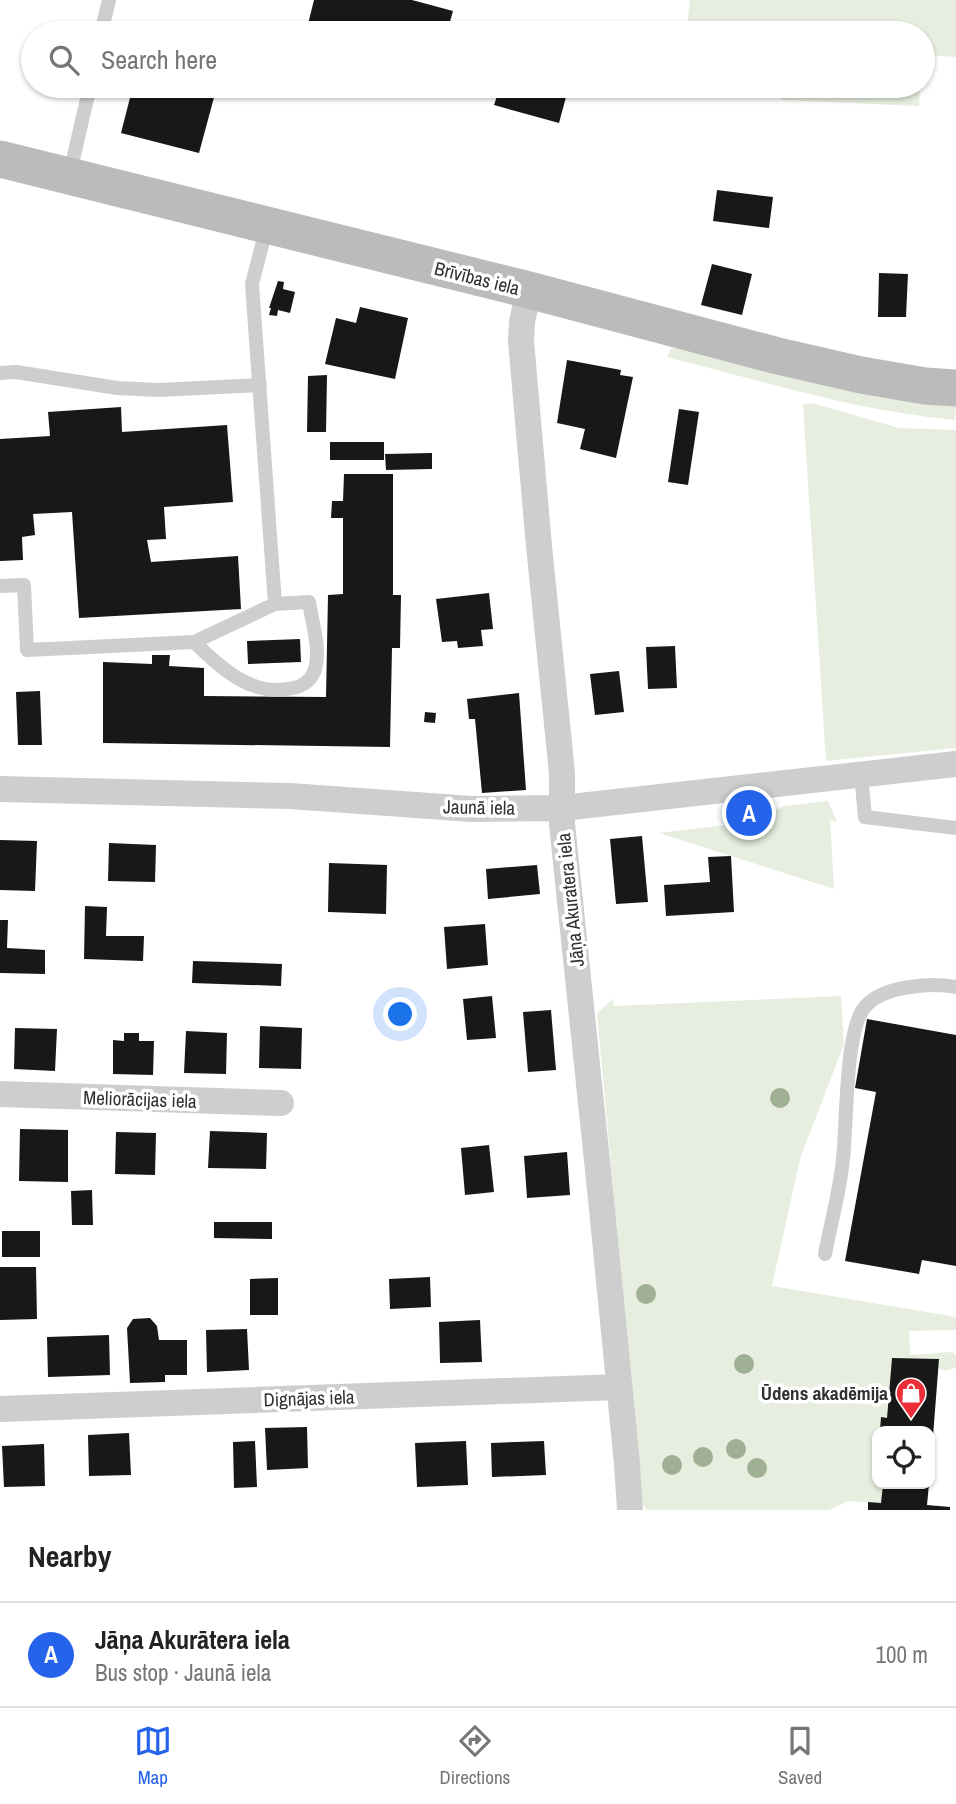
<!DOCTYPE html>
<meta charset="utf-8">
<style>
body{margin:0;font-family:"Archivo Narrow",sans-serif;background:#f2f2f2;color:#222}
.controls{position:absolute;right:21px;bottom:21px;display:grid;overflow:hidden;border-radius:14px;box-shadow:0 2px 5px #0004}
.controls button{width:63px;height:63px;display:grid;place-items:center;padding:0;border:0;border-bottom:2px solid #e0e0e0;background:#fff;color:#222;font:35px sans-serif}
.you{position:absolute;left:401px;top:1015px;width:24px;height:24px;margin:-18px;border:5px solid #fff;border-radius:50%;background:#1a73e8;box-shadow:0 0 0 10px #1a73e833}
.badge{display:grid;place-items:center;width:46px;height:46px;border-radius:50%;background:#2563eb;color:#fff;font-size:23px;font-weight:700}
.pin{position:absolute;translate:-50% -50%;border:4px solid #fff;box-shadow:0 2px 7px #0006}
.list{margin:0;padding:0;list-style:none}
h2{display:flex;justify-content:space-between;align-items:center;height:91px;margin:0;padding:0 28px;font-size:30px}
h2 small{font-size:23px;font-weight:400;color:#767676}
.list li{display:grid;grid-template-columns:46px 1fr auto;gap:21px;align-items:center;box-sizing:border-box;height:105px;padding:0 28px;border-top:2px solid #e0e0e0}
.list b{display:block;font-size:26px;white-space:nowrap}
.list p{margin:0;font-size:23px;white-space:nowrap;color:#767676}
.list em{font-size:23px;font-style:normal;color:#767676}
.icon{flex:none;width:38px;height:38px;fill:none;stroke:currentColor;stroke-width:2;stroke-linecap:round;stroke-linejoin:round}
.map{position:relative;flex:none;width:956px;height:1510px;overflow:hidden}
.search{position:absolute;background:#fff;box-shadow:0 2px 5px #0004;left:21px;right:21px;top:21px;height:77px;display:flex;align-items:center;gap:18px;box-sizing:border-box;padding:0 24px;border-radius:38px;color:#767676;font-size:26px}
.sheet{height:196px;background:#fff}
nav{display:flex;justify-content:space-around;align-items:center;box-sizing:border-box;height:98px;border-top:2px solid #e0e0e0;background:#fff;font-size:19px;color:#767676}
nav a{display:grid;justify-items:center;gap:4px}
nav .on{color:#2563eb}
.map>svg:first-child{display:block}
.green{fill:#e7eedf}
.building{fill:#181818}
.lines{fill:none;stroke-linecap:round;stroke-linejoin:round}
.lane{stroke:#cecece;stroke-width:14}
.street{stroke:#cecece;stroke-width:26}
.secondary{stroke:#bbb;stroke-width:37}
.tree{fill:#a0b094}
.labels{text-anchor:middle;dominant-baseline:central;stroke-width:7;stroke-linejoin:round;paint-order:stroke}
.street-label{font-size:19px;fill:#313131;stroke:#fff}
.poi-label{font-size:19px;font-weight:bold;fill:#313131;stroke:#fff;text-anchor:end}
</style>
<div class="map">
<svg width="956" height="1510" viewBox="0 0 956 1510">
<rect width="100%" height="100%" fill="#fff"/>
<path class="green" d="M690,0H956V57L923,55V33H717L687,27Z
M782,86H920L919,106L781,100Z
M675,347L908,401L956,406L955,420C856,411 762,381 667,357L671,349Z
M812,403L899,428L956,430V748L826,761L803,405Z
M828,801L837,822L830,820L834,889L659,833L752,822L784,806Z
M841,996L844,1044L800,1159L772,1286L956,1317V1330L909,1331L910,1355L952,1352L956,1355V1367L946,1371L938,1368V1359L892,1358L887,1418H882L880,1431H877V1484H883L881,1503L848,1501L829,1510H646L642,1501L597,1013L613,999L614,1006Z"/>
<path class="building" d="M314,0H412L453,11L449,25L479,33H326L307,28Z
M133,86H200L216,90L199,153L121,133Z
M475,86H569L559,123L494,105L498,93Z
M717,190L773,197L769,228L713,221Z
M712,264L752,274L742,315L701,305Z
M879,273L908,274L906,317H878Z
M278,281L284,282L283,289L295,292L290,313L278,310L277,316L269,315L271,308H269Z
M360,307L408,318L395,379L325,364L336,318L356,323Z
M567,360L621,370L620,375L633,377L616,458L580,449L585,429L557,423Z
M327,375L326,432H307L308,376Z
M121,407L122,432L227,425L233,502L164,507L166,539L147,540L151,562L238,556L241,609L79,618L72,512L33,514L35,535L22,537L23,560L0,561V439L50,436L48,412Z
M679,409L699,412L688,485L668,482Z
M330,442H384V460H330Z
M432,453V469L386,470L385,454Z
M344,474H393V595H401L400,648H392L390,747L103,743V662L152,664V655H170L169,666L204,668V696L326,697L328,595L343,594V518H331L332,501H343Z
M489,593L493,629L481,630L483,646L458,648L457,641L442,642L436,599Z
M300,639L301,662L248,664L247,641Z
M675,646L677,688L648,689L646,647Z
M619,671L624,712L595,715L590,674Z
M40,691L42,745H18L16,692Z
M519,693L526,790L482,793L475,719H469L467,699Z
M425,712L436,713L435,723L424,722Z
M642,836L648,902L616,904L610,839Z
M0,840L37,841L35,891L0,890Z
M109,843L156,845L155,882L108,881Z
M731,856L734,912L666,916L664,885L710,882L708,857Z
M329,863L387,865L386,914L328,912Z
M537,865L540,894L488,899L486,869Z
M85,906L107,907L106,936H144L143,961L84,959Z
M0,920H8L7,948L45,950V974L0,973Z
M485,924L488,965L447,969L444,927Z
M193,961L282,964L281,986L192,983Z
M492,996L496,1038L467,1040L463,999Z
M551,1010L556,1070L528,1072L523,1012Z
M867,1019L956,1035V1266L922,1260L919,1274L845,1261L876,1092L855,1088Z
M260,1026L302,1028L301,1069L259,1068Z
M15,1028L57,1029L55,1071L14,1069Z
M186,1031L227,1033L226,1074L184,1073Z
M124,1033H139V1041H154L153,1075L113,1074V1040L124,1041Z
M20,1129L68,1130V1182L19,1181Z
M210,1131L267,1133L266,1169L208,1168Z
M116,1132L156,1133L155,1175L115,1174Z
M489,1145L494,1192L465,1195L461,1148Z
M567,1152L570,1195L527,1198L524,1156Z
M92,1190L93,1225H72L71,1191Z
M214,1222H272V1239L214,1238Z
M2,1231H40V1257H2Z
M0,1267H36L37,1319L0,1320Z
M430,1277L431,1307L390,1309L389,1279Z
M278,1278V1315H250V1279Z
M150,1318L157,1326L159,1340H187V1375H165V1382L130,1383L127,1328L133,1319Z
M480,1320L482,1362L440,1363L439,1322Z
M247,1329L249,1370L207,1372L206,1330Z
M109,1335L110,1375L48,1377L47,1337Z
M892,1358L939,1359L932,1449H930V1431H880L881,1417L887,1418Z
M307,1427L308,1468L267,1470L265,1428Z
M129,1433L131,1475L89,1476L88,1435Z
M255,1441L257,1487L234,1488L233,1442Z
M466,1441L468,1485L417,1487L415,1443Z
M544,1441L546,1475L492,1477L491,1443Z
M44,1444L45,1486L4,1487L2,1446Z
M883,1484H929L927,1505L950,1507V1510H868V1502L881,1503Z"/>
<g class="lines">
<path class="lane" d="M101,33L109,0
M69,177L90,86
M0,373L16,372L117,388L158,390L260,385
M0,586L24,585L27,650L194,642L275,604L252,284L267,226
M194,642C221,668 252,698 293,688C303,686 310,681 314,672C322,652 312,623 309,602L275,604
M861,774L865,817L956,828
M825,1254C831,1222 840,1191 843,1159C847,1123 845,1040 862,1011C877,986 930,982 956,987"/>
<path class="street" d="M529,290L522,322L521,341L539,546L562,773V824L601,1199L627,1464L630,1510
M0,789L290,796L472,809L562,808L956,764
M0,1094L281,1103
M0,1409L618,1387"/>
<path class="secondary" d="M0,159L529,290L778,356L861,375L925,386L956,388"/>
</g>
<g class="tree">
<circle cx="780" cy="1098" r="10"/>
<circle cx="646" cy="1294" r="10"/>
<circle cx="744" cy="1364" r="10"/>
<circle cx="736" cy="1449" r="10"/>
<circle cx="703" cy="1457" r="10"/>
<circle cx="672" cy="1465" r="10"/>
<circle cx="757" cy="1468" r="10"/>
</g>
<defs>
<g id="shop-pin" transform="scale(1.575)"><path d="M0 17L-7.5 6A9.5 9.5 0 1 1 7.5 6Z" fill="#ed2e38" stroke="#fff"/><path d="M-5-2.5h2.3a2.7 3.5 0 0 1 5.4 0H5L5.5 6h-11ZM-1.5-2.5h3a1.5 2.3 0 0 0-3 0Z" fill="#fff"/></g>
</defs>
<g fill-rule="evenodd">
<use href="#shop-pin" x="911" y="1393"/>
</g>
<g class="labels">
<g class="street-label">
<text transform="translate(477 278) rotate(14)">Brīvības iela</text>
<text transform="translate(479 807) rotate(1)">Jaunā iela</text>
<text transform="translate(570 900) rotate(-96)">Jāņa Akuratera iela</text>
<text transform="translate(140 1099) rotate(2)">Meliorācijas iela</text>
<text transform="translate(309 1398) rotate(-2)">Dignājas iela</text>
</g>
<g class="poi-label">
<text x="888" y="1393">Ūdens akadēmija</text>
</g>
</g>
</svg>
<div class="controls">
<button><svg class="icon" aria-label="locate" viewBox="0 0 24 24"><circle cx="12" cy="12" r="6"/><path d="M12 2v4M12 18v4M2 12h4M18 12h4"/></svg></button>
</div>
<div class="you"></div>
<div class="pin badge" style="left:749px;top:813px">A</div>
<div class="search"><svg class="icon" aria-label="search" viewBox="0 0 24 24"><circle cx="10" cy="10" r="6"/><path d="M15 15l6 6"/></svg>Search here</div>
</div>
<section class="sheet">
<h2>Nearby<small></small></h2>
<ul class="list">
<li><span class="badge">A</span><div><b>Jāņa Akurātera iela</b><p>Bus stop · Jaunā iela</p></div><em>100 m</em></li>
</ul>
</section>
<nav>
<a class="on"><svg class="icon" aria-label="map" viewBox="0 0 24 24"><path d="M3 6l6-2 6 2 6-2v14l-6 2-6-2-6 2zM9 4v14M15 6v14"/></svg>Map</a>
<a><svg class="icon" aria-label="directions" viewBox="0 0 24 24"><path d="M12 3l9 9-9 9-9-9zM9 14v-3h6M13 9l2 2-2 2"/></svg>Directions</a>
<a><svg class="icon" aria-label="saved" viewBox="0 0 24 24"><path d="M7 4h10v16l-5-4-5 4z"/></svg>Saved</a>
</nav>
